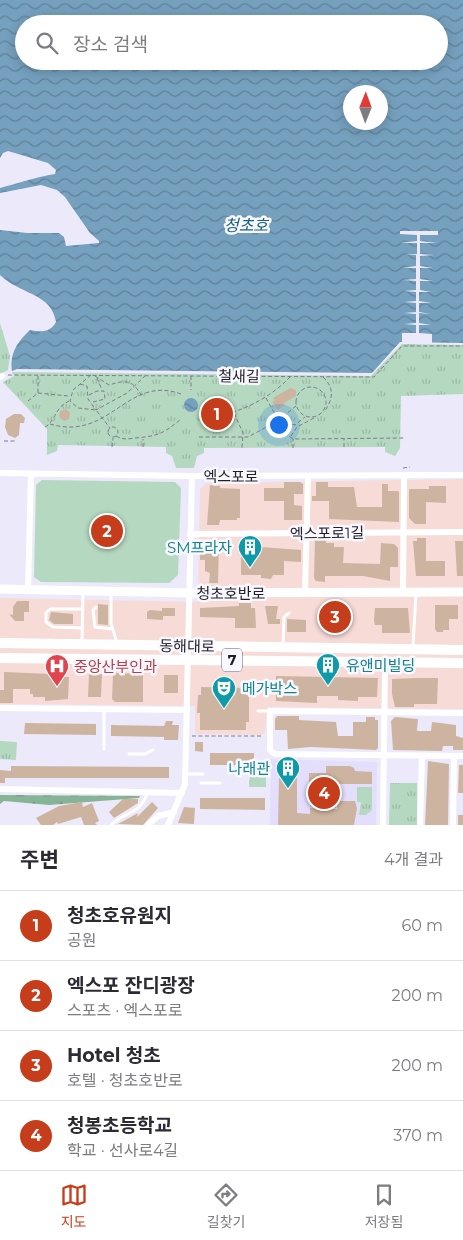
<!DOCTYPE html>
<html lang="ko">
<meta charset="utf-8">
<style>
body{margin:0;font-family:Montserrat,"Noto Sans KR",sans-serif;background:#f2f2f3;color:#2b2b33}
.compass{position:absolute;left:343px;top:85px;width:45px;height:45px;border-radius:50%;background:#fff;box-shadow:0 2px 12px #0003;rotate:1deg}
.you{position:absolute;left:278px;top:424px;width:18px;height:18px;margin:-12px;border:4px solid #fff;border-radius:50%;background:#1a73e8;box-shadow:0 0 0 8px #1a73e833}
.badge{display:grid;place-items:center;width:32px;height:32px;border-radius:50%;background:#c63d1b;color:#fff;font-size:16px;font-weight:700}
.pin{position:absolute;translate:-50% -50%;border:2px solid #fff;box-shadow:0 1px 5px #0006}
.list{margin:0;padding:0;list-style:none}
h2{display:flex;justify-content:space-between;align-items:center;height:65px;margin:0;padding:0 20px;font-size:21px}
h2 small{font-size:16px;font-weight:400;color:#7c7c81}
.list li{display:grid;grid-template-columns:32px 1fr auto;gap:15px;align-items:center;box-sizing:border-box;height:70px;padding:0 20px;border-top:1px solid #e1e1e2}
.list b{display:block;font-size:19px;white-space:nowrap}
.list p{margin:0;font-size:16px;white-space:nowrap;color:#7c7c81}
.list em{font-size:16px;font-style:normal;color:#7c7c81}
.icon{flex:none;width:28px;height:28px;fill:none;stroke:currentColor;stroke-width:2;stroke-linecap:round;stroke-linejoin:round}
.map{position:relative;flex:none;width:463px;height:825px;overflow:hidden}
.search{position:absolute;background:#fff;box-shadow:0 2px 12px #0003;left:15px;right:15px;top:15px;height:55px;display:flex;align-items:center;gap:12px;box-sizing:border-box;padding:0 18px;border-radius:28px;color:#7c7c81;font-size:19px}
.sheet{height:345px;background:#fff}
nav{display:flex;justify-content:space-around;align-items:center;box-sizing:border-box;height:70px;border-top:1px solid #e1e1e2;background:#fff;font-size:14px;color:#7c7c81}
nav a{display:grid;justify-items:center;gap:2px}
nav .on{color:#c63d1b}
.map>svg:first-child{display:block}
.commercial{fill:#f6dbd7}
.built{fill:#e2defc}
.green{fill:#b4d8c0}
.forest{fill:url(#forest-firs)}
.park{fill:url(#park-tufts)}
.water{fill:url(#water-waves);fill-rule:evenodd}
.pier{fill:#ece9fb}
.building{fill:#cdb4a0}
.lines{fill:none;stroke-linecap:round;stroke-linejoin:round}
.path{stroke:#7f7c8a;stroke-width:1;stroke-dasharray:4 2.5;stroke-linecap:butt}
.lane{stroke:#fff;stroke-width:3}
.street{stroke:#fff;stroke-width:6}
.secondary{stroke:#fff;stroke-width:9}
.primary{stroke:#fff;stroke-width:10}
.labels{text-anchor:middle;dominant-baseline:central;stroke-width:5;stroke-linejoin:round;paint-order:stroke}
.shield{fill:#f9f8fe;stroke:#605f68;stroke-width:1}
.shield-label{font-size:14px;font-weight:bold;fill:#1f1d28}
.street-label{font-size:15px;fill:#1f1d28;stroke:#f9f8fe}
.culture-label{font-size:15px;fill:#0d838f;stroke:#f9f8fe;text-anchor:end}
.health-label{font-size:15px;fill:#be3a42;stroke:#f9f8fe;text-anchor:start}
.water-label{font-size:16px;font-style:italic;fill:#145e86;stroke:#f9f8fe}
</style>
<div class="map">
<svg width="463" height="825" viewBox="0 0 463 825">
<defs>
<pattern id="forest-firs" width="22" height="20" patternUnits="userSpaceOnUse" patternTransform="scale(1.25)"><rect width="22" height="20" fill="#86b496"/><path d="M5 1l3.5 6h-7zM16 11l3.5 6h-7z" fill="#6d927a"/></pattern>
<pattern id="park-tufts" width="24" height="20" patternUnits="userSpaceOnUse" patternTransform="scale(1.25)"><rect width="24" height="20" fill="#b4d8c0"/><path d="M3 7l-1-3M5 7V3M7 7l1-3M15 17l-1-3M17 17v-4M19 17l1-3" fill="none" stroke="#9ab9a5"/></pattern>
<pattern id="water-waves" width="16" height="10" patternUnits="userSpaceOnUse" patternTransform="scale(1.25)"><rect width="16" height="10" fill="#75a0be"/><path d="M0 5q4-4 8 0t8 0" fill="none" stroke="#5f829a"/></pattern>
</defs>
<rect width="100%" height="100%" fill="#ece9fb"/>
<path class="commercial" d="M463,479V709L267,707L265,732L261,735L195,734V706L0,704V598L198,602L200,489L207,483Z"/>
<path class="built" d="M271,759L377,762L376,825H270Z"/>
<path class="green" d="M42,480L175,482L181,488L178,575L169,583L41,582L34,577L36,485Z"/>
<path class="forest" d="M0,795L140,796L139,798L49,805L4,801L0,804Z"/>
<path class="park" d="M0,323L10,356L8,370L0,374Z
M402,344L463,345V394L401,396L400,448L395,456L385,452V447L204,448V453L197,456L194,468H176L172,456L166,453V447L58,445L57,451L47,455V429L3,382L14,376L12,372L371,376Z
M0,741L17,742L16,760L0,759Z
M250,776H266V787H249Z
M390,783H417V825H389Z
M310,787H336V808L310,807Z
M357,787H372V810L366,815H359L361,802H357Z"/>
<path class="water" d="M0,0H463V343L400,342L372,373L17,369L12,371C9,354 18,341 30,330C41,332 50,333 56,322C52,293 19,294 0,275V230L27,233H59L64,237L66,246L99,243V241L90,233L65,197L57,190L41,185L0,193V188C19,183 36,177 55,174L56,170L48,163L8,151L3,153L0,158ZM24,24H439V61H24ZM350,92H380V122H350Z
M184 405a7 7 0 1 1 14 0a7 7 0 1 1-14 0Z"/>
<path class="pier" d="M400,231H438V235H420V241L437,243H420V254L434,255L420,256V266L433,268H420V279L433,281H420V290L431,292H419V301L431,303H419V312L431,314L419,313V323L431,325H419V333L432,334V344H402V333H416V325L404,324L416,323V314L404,313L416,312V303L404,302L416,301V292L404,291L416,290V281L403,280L416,279V268H403L416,266V255H404L417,254V243H400L417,241V235L400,234Z"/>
<path class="building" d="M290,388L296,390V396L284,403L285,405L278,410L272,402L275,400L273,398Z
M66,409L70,413L69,419L64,421L59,417L60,411Z
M14,414H21L25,418L24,423H20L19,435L15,438L8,435L5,427L6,419Z
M284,482H300L303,484V494H294V505L302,506V520H284V501H264V488H284Z
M316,482H328V487H354L357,507H382V484H388V491H398L399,493V522L329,519V501H312V496H316Z
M210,485L220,486V488L240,489V518H237V520H220L219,525H207Z
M429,486H446V503L426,502V524H415L409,518V489H429Z
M417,538H426V561H445V576H416L413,541H417Z
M211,539H219L218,583H209L210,573L205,571V560H200V552L211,551Z
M315,539H326V543H334V547H344L343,563L380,564L381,543L394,544L398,548V567H390V581L363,576H325V582L316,581L314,578Z
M455,541H463V576H457Z
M246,546L301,550V562L284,561V575H273L271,579L261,578V575H241V551Z
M17,601H29V612H24V621H15L9,614L13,615V607Z
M239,603H251V608H255L256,628H235V618L200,617V608L239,606Z
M98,604L108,605V625L98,624Z
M435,605H458V619H449V630H443V632H437L435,629Z
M265,606H278L276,619H280V624H268Z
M162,608H175V616H163V620L147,619V612L150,610L162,611Z
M322,608H348L350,618H348L347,625L322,624V618H320Z
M375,608H408L410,633H382V625H375L374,621Z
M51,612L73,614V624H54L49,620Z
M287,619L306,620V632H287Z
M4,672L52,674V676L69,677L68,699L45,701V697H33V694H30V689H13V703H0V690H4Z
M113,673L143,674V702H115L112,699Z
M89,674H102L101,697H88Z
M164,675H178V693H164Z
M276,676L378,678L377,697H358V701L338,700V696H317V703L276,701Z
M416,678H438L437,704H414V707H395L392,694V679Z
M201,687L246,688V695H249V722H246V730H200V713H197L198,695H201Z
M277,716H299V720L336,722L338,736H353V722H366V717H375V720H378V748L376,750L311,747L288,749L287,730H275V719Z
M395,717L418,719L417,731H431L432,722L456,725V736L463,738V750H453V746H443L442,751L393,750L391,721Z
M166,721H173L172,725H179L178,740H164V737L111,736V725L164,726Z
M25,723L96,724V735L24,734Z
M195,742H203V752L195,751Z
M210,753H254V765H210Z
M428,761L449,764L448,825H425Z
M459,765H463V793H458Z
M11,766L169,767V778H5V783H0V770L11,771Z
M326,766H350L354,768L355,771L372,772V784H309V773H326Z
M279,778H297V813L310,814V808L337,809V801H355L357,808L354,825H278Z
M200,798H265V810L200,809Z
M123,799H138V803L114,818L109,812Z
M82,802L83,807L92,803L99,821L95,823L97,825H84L81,817L58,824L57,822L53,825H41L36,818L59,806Z
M152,802L158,808L143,825L118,824L138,813L137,817Z
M184,807L195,808L194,824L178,823Z
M458,815H463V825H458Z"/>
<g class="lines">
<path class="path" d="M8,375L374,377L402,346H463
M91,375L73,390L70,401L78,408L96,410L110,428
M95,376L109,385C125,380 132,379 141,395
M191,376V390
M323,377C335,388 333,400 324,412
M97,378L102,390
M80,384L87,386L88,399L96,410L127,393L145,376
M296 402a15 15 0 1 1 30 0a15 15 0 1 1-30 0Z
M38,393L69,396
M89,395L97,391H104L105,399L93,402
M266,398L286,434L293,439L404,438
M28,401L38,393V375
M296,406L286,414L290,424L295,425L305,417
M234,413L243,433L242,448
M213,417C242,412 270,398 290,377
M280,423L287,420
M50,424C110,442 127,374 181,394
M45,427C56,421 54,408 69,401
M108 432a5 5 0 1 1 10 0a5 5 0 1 1-10 0Z
M116,436C123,440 128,439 135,438C158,436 163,434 181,419
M291,436L297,427L314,418
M199,437H248L278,421
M4,441H17
M112,447L113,438
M143,447V439
M344,447V439
M293,448V439
M403,468L410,467
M192,736H263"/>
<path class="lane" d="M111,593V623L117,643
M96,607L93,610L95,627L112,629
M82,628L53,627L46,622V613L50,609H82
M82,641L83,593
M283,644L284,617L289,613
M413,646L416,593
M258,711H269
M104,749V710
M129,754H145L153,750
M186,774H203
M201,783H220
M111,825C128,809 138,817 148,792"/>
<path class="street" d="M0,377L2,376
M0,473L192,476L463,475
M190,534L463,532
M28,591L31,474
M403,592L404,476
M305,593L308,476
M0,708L187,710
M463,713L270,711V750L275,754L463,756
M0,789L182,793
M148,825L158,816L174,812
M168,825L185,784L192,476
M383,825L385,663
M420,825L422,756
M453,825L454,756"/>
<path class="secondary" d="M0,589L189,593L463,592"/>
<path class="primary" d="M0,643L463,650
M0,658L463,663"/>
</g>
<defs>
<g id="building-pin" transform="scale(1.25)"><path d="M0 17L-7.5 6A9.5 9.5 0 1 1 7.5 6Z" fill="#0f9aa8" stroke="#f9f8fe"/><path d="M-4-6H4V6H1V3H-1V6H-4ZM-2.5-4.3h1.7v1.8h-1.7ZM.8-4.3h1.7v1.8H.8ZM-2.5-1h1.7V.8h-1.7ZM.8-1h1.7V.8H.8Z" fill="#fff"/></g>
<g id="hospital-pin" transform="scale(1.25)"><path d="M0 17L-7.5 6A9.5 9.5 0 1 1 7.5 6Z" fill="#e0444e" stroke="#f9f8fe"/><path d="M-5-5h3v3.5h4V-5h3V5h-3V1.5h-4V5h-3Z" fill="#fff"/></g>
<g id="theatre-pin" transform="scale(1.25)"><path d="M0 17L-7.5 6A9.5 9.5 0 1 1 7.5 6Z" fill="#0f9aa8" stroke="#f9f8fe"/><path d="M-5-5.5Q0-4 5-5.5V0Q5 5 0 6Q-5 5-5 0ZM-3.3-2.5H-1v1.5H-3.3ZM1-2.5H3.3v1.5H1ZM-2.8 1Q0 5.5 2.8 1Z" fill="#fff"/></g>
</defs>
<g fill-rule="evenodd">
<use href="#building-pin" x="250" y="547"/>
<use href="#building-pin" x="328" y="665"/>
<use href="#hospital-pin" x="57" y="666"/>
<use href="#theatre-pin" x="224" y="688"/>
<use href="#building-pin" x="288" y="768"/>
</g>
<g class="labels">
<rect class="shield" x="222" y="648.5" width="20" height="23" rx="4"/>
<g class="shield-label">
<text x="232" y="660">7</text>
</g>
<g class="street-label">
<text transform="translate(239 376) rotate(1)">철새길</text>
<text x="231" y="476">엑스포로</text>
<text transform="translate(327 533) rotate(-1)">엑스포로1길</text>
<text x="231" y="593">청초호반로</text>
<text transform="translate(187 646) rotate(1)">동해대로</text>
</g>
<g class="culture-label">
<text x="232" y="547">SM프라자</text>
<text x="346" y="665" text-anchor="start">유앤미빌딩</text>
<text x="242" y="688" text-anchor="start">메가박스</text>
<text x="270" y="768">나래관</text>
</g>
<g class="health-label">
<text x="74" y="666">중앙산부인과</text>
</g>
<g class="water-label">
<text x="246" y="225">청초호</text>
</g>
</g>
</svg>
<svg class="compass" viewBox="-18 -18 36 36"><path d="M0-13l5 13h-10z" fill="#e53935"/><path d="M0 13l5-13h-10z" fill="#7c7c81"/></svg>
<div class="you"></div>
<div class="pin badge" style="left:217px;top:414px">1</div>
<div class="pin badge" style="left:107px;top:531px">2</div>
<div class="pin badge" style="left:335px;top:617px">3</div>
<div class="pin badge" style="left:324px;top:793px">4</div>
<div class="search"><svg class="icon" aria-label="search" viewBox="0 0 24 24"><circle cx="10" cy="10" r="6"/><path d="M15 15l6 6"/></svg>장소 검색</div>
</div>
<section class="sheet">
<h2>주변<small>4개 결과</small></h2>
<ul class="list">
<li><span class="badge">1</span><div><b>청초호유원지</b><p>공원</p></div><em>60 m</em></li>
<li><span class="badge">2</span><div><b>엑스포 잔디광장</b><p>스포츠 · 엑스포로</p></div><em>200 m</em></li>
<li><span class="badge">3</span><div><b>Hotel 청초</b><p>호텔 · 청초호반로</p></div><em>200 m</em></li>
<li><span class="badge">4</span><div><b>청봉초등학교</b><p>학교 · 선사로4길</p></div><em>370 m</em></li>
</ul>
</section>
<nav>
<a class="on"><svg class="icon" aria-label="map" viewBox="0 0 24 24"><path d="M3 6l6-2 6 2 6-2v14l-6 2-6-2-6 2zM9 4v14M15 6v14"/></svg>지도</a>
<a><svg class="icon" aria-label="directions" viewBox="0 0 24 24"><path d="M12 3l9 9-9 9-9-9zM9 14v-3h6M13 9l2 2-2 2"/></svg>길찾기</a>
<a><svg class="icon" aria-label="saved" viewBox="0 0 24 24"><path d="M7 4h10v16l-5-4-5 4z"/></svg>저장됨</a>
</nav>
